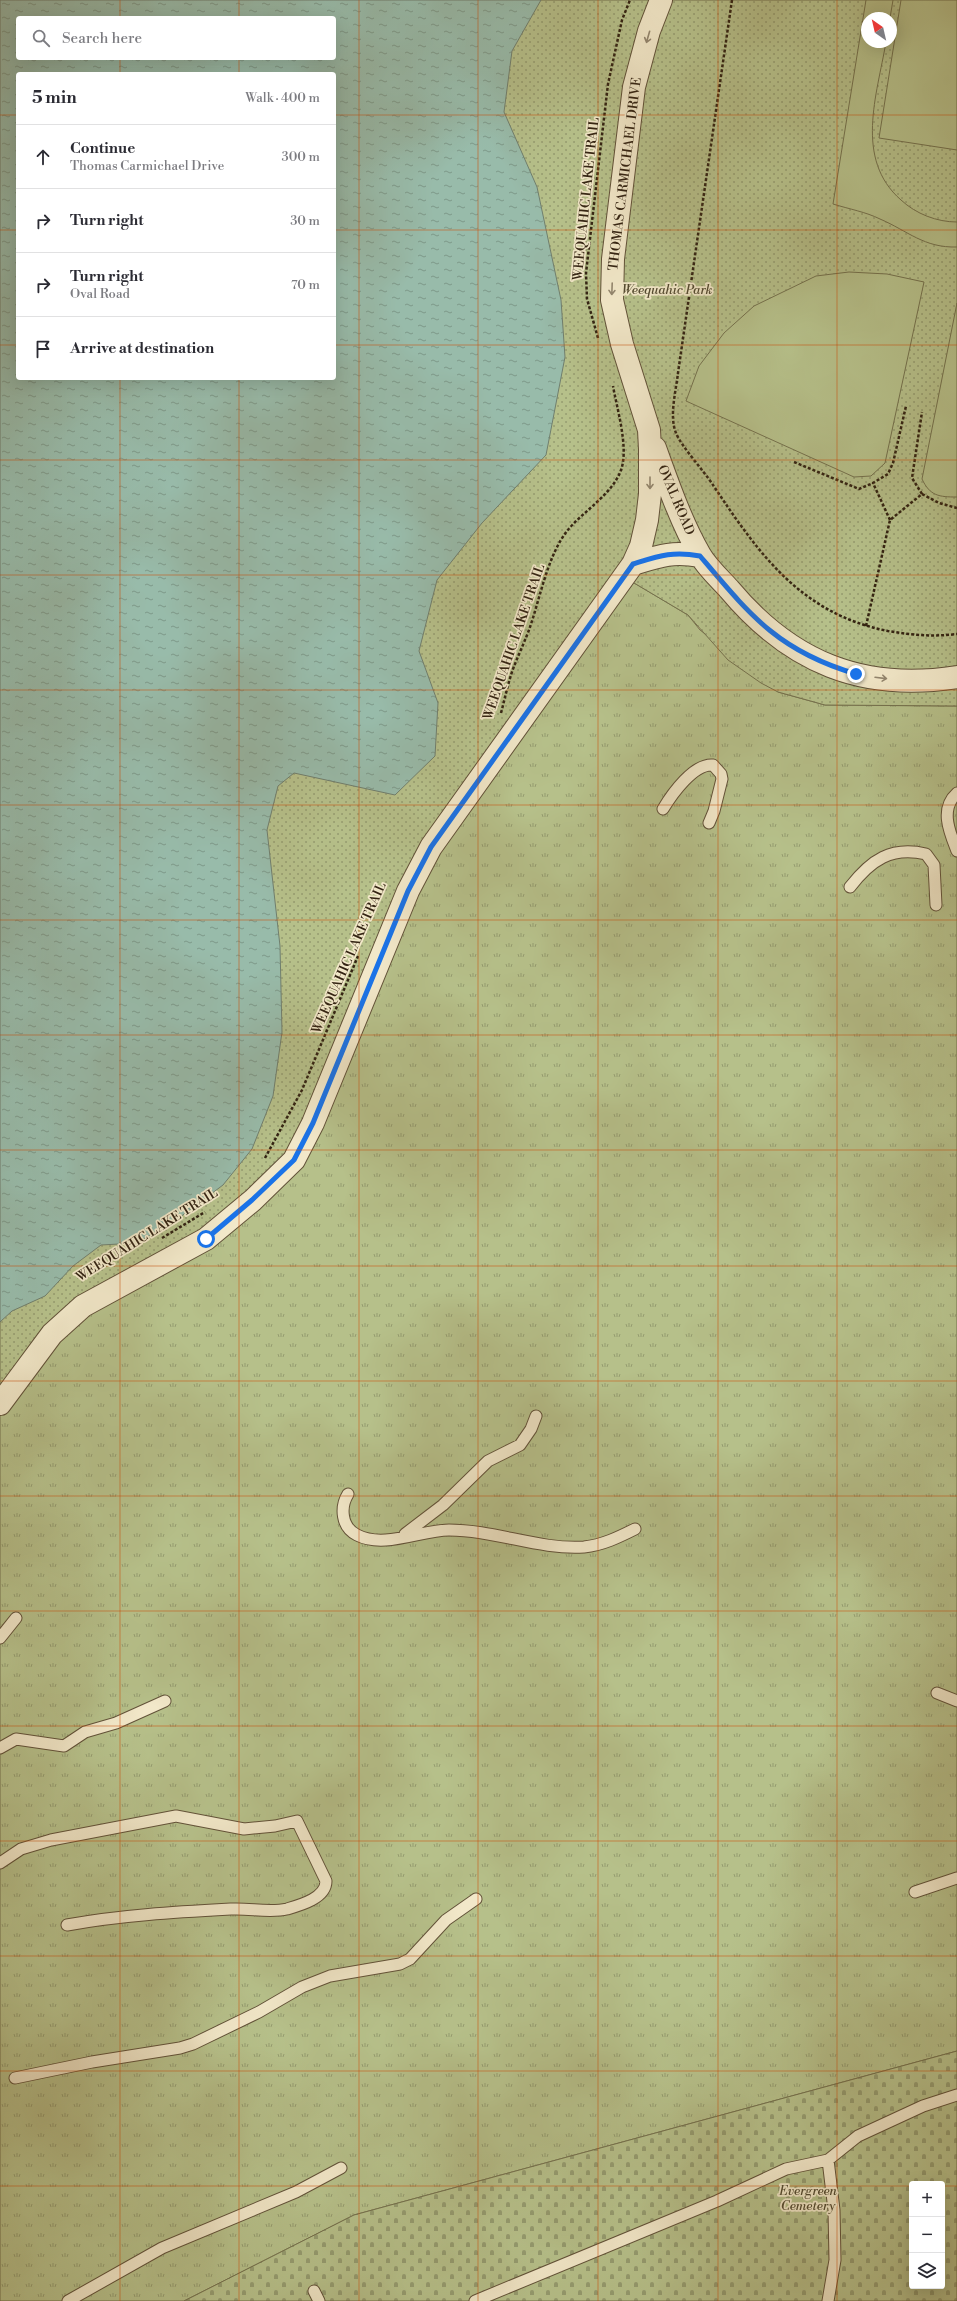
<!DOCTYPE html>
<meta charset="utf-8">
<style>
body{margin:0;font-family:"Libre Bodoni",serif;background:#f2f2f3;color:#2b2b33}
.controls{position:absolute;right:12px;bottom:12px;display:grid;overflow:hidden;border-radius:4px;box-shadow:0 4px 16px #0002}
.controls button{width:36px;height:36px;display:grid;place-items:center;padding:0;border:0;border-bottom:1px solid #e1e1e2;background:#fff;color:#2b2b33;font:20px sans-serif}
.compass{position:absolute;left:861px;top:12px;width:36px;height:36px;border-radius:50%;background:#fff;box-shadow:0 4px 16px #0002;rotate:326deg}
.stop{position:absolute;width:12px;height:12px;margin:-9px;border:3px solid #1a73e8;border-radius:50%;background:#fff}
.stop.end{background:#1a73e8;border-color:#fff;box-shadow:0 1px 4px #0008}
.list{margin:0;padding:0;list-style:none}
h2{display:flex;justify-content:space-between;align-items:center;height:52px;margin:0;padding:0 16px;font-size:17px}
h2 small{font-size:13px;font-weight:400;color:#7c7c81}
.list li{display:grid;grid-template-columns:26px 1fr auto;gap:12px;align-items:center;box-sizing:border-box;height:64px;padding:0 16px;border-top:1px solid #e1e1e2}
.list b{display:block;font-size:15px;white-space:nowrap}
.list p{margin:0;font-size:13px;white-space:nowrap;color:#7c7c81}
.list em{font-size:13px;font-style:normal;color:#7c7c81}
.icon{flex:none;width:22px;height:22px;fill:none;stroke:currentColor;stroke-width:2;stroke-linecap:round;stroke-linejoin:round}
.map{position:relative;flex:none;width:957px;height:2301px;overflow:hidden}
.search{position:absolute;background:#fff;box-shadow:0 4px 16px #0002;left:16px;top:16px;width:320px;height:44px;display:flex;align-items:center;gap:10px;box-sizing:border-box;padding:0 14px;border-radius:4px;color:#7c7c81;font-size:15px}
.panel{position:absolute;background:#fff;box-shadow:0 4px 16px #0002;left:16px;top:72px;width:320px;height:308px;border-radius:4px}
.map>svg:first-child{display:block}
.grass{fill:url(#grass-tufts);stroke:#75724e}
.cemetery{fill:url(#cemetery-stones);stroke:#75724e;fill-rule:evenodd}
.park{fill:url(#park-dots);stroke:#75724e;fill-rule:evenodd}
.pitch{fill:#b6c08a;stroke:#75724e}
.water{fill:url(#water-ripples);stroke:#707f6e;fill-rule:evenodd}
.lines{fill:none;stroke-linecap:round;stroke-linejoin:round}
.lane-casing{stroke:#625239;stroke-width:13}
.street-casing{stroke:#625239;stroke-width:24}
.path{stroke:#342413;stroke-width:2.5;stroke-dasharray:3 2;stroke-linecap:butt}
.lane{stroke:#f2e8c9;stroke-width:11}
.street{stroke:#f2e8c9;stroke-width:22}
.oneway{stroke:#93866e}
.route{stroke:#1a73e8;stroke-width:5}
.grid{fill:none;stroke:#cd510d;stroke-width:1;stroke-opacity:0.55}
.labels{text-anchor:middle;dominant-baseline:central;stroke-width:3.5;stroke-linejoin:round;paint-order:stroke}
.street-label{font-size:13px;fill:#342413;stroke:#f2e8c9}
.park-label{font-size:13px;font-style:italic;fill:#544b31;stroke:#f2e8c9}
</style>
<div class="map">
<svg width="957" height="2301" viewBox="0 0 957 2301">
<defs>
<pattern id="grass-tufts" width="24" height="20" patternUnits="userSpaceOnUse"><rect width="24" height="20" fill="#b6c08a"/><path d="M3 7l-1-3M5 7V3M7 7l1-3M15 17l-1-3M17 17v-4M19 17l1-3" fill="none" stroke="#959c70"/></pattern>
<pattern id="cemetery-stones" width="16" height="16" patternUnits="userSpaceOnUse"><rect width="16" height="16" fill="#b6c08a"/><path d="M2 7V4a2 2 0 0 1 4 0v3zM10 15v-3a2 2 0 0 1 4 0v3z" fill="#959c70"/></pattern>
<pattern id="park-dots" width="8" height="8" patternUnits="userSpaceOnUse"><rect width="8" height="8" fill="#b6c08a"/><path d="M2 2h.1M6 6h.1" fill="none" stroke="#959c70" stroke-width="1.8" stroke-linecap="round"/></pattern>
<pattern id="water-ripples" width="26" height="14" patternUnits="userSpaceOnUse"><rect width="26" height="14" fill="#98bbaa"/><path d="M2 4q2-2 4 0t4 0M15 11q2-2 4 0t4 0" fill="none" stroke="#7d9889"/></pattern>
</defs>
<rect width="100%" height="100%" fill="#ebdbac"/>
<filter id="stains"><feTurbulence type="fractalNoise" baseFrequency=".005" numOctaves="4"/><feColorMatrix values="0 0 0 0 .2 0 0 0 0 .09 0 0 0 0 .02 0 0 0 .5 -.17"/></filter>
<radialGradient id="worn" r=".72"><stop offset=".6" stop-color="#630" stop-opacity="0"/><stop offset="1" stop-color="#630" stop-opacity=".3"/></radialGradient>
<path class="grass" d="M624,577L688,615L700,630L778,692L825,705L957,706V2051L354,2215L184,2301H0V1404L408,891Z"/>
<path class="cemetery" d="M957,2051V2301H184L354,2215ZM912,2184H942V2286H912Z"/>
<path class="park" d="M0,0H957V706L825,705L778,692L761,683L728,660L688,615L624,577L431,847L313,1123L253,1200L83,1306L0,1404ZM18,18H334V58H18ZM867,18H891V42H867ZM18,74H334V378H18Z"/>
<path class="pitch" d="M866,0H893L890,18H867V42H886C877,95 854,159 901,200C916,214 937,222 957,222V247C924,248 908,231 880,219C866,212 849,209 833,204Z
M901,0H957V150L879,138Z
M849,272L887,274L924,282L885,463L871,476L854,477L686,401L699,366L724,333L754,306L816,276Z
M957,303V497C939,497 930,496 922,479Z"/>
<path class="water" d="M0,0H541L512,51L504,112L537,187L561,300L565,357L546,455L482,523L437,580L419,651L438,703L435,756L395,795L294,773L278,786L267,830L280,946L282,1032L273,1096L252,1149L223,1185L183,1215L137,1243L101,1245L73,1266L45,1296L12,1311L0,1322ZM18,18H334V58H18ZM18,74H334V378H18Z"/>
<g class="lines">
<g class="lane-casing">
<path id="lane" d="M957,793C939,809 950,833 957,851
M663,809C672,794 694,763 713,765L721,774L722,779L714,811L709,823
M850,887C871,860 891,846 926,854L934,865L936,905
M348,1494C340,1507 341,1527 357,1535C384,1549 421,1530 449,1530C495,1530 539,1550 584,1547C603,1545 619,1537 635,1529
M405,1534L443,1505L488,1461L520,1445L531,1429L536,1416
M0,1638L16,1618
M937,1693L957,1701
M0,1748L16,1739L64,1746L85,1732L116,1723L165,1701
M0,1863L21,1849L51,1840L176,1816L244,1829L275,1826L297,1821L326,1881C326,1898 301,1905 287,1909C269,1913 250,1908 232,1909C177,1912 121,1915 67,1925
M915,1892L957,1878
M15,2078L92,2062L180,2048L193,2044L259,2012L302,1987L330,1976L400,1964L410,1959L446,1920L476,1899
M828,2160L834,2210L835,2260L828,2301
M314,2291L319,2301
M68,2301L162,2248L296,2192L341,2168
M475,2301L717,2201L786,2169L828,2160L858,2136L923,2106L957,2095"/>
</g>
<g class="street-casing">
<path id="street" d="M655,448C668,484 681,522 700,555C707,567 719,578 729,589C790,662 862,692 957,677
M633,564C659,556 672,551 700,556
M0,1404L52,1334L83,1306L206,1239L253,1200L294,1160L313,1123L408,891L431,847L633,564L641,546L647,520L650,494V449L649,430L622,344L612,300L613,259L634,87L649,31L661,0"/>
</g>
<path class="path" d="M732,0L678,373C676,391 669,416 676,433C681,446 704,471 713,485C759,554 801,614 888,631C911,635 933,637 957,634
M598,338L587,299L586,273L608,84L622,20L630,0
M794,462L859,489L873,483
M922,494L912,478L922,412
M890,520L873,483L888,474L893,463L906,406
M866,626L890,520L922,494L939,503L957,508
M501,713C505,698 508,683 513,669C518,656 524,643 529,630C540,599 547,557 567,531C583,511 612,495 621,470C629,448 617,409 613,386
M265,1158L302,1090L358,956
M162,1238L205,1212"/>
<use href="#lane" class="lane"/>
<use href="#street" class="street"/>
</g>
<defs><path id="oneway-shaft" d="M-6 0H5M1.5-3L5.5 0L1.5 3" fill="none" stroke-width="1.6" stroke-linecap="round" stroke-linejoin="round"/></defs>
<g class="oneway">
<use href="#oneway-shaft" transform="translate(648 37) rotate(106)"/>
<use href="#oneway-shaft" transform="translate(612 289) rotate(92)"/>
<use href="#oneway-shaft" transform="translate(650 483) rotate(90)"/>
<use href="#oneway-shaft" transform="translate(881 678) rotate(7)"/>
</g>
<g class="lines">
<path class="route" d="M206,1239L252,1200L294,1160L313,1123L408,891L431,847L633,564C659,556 672,551 700,556C750,615 778,651 856,674"/>
</g>
<path class="grid" d="M120,0V18M239,0V18M359,0V2301M478,0V2301M598,0V2301M718,0V2301M837,0V2301M120,58V74M239,58V74M0,115H18M334,115H957M0,230H18M334,230H957M0,345H18M334,345H957M120,378V2301M239,378V2301M0,460H957M0,575H957M0,690H957M0,805H957M0,920H957M0,1035H957M0,1150H957M0,1266H957M0,1381H957M0,1496H957M0,1611H957M0,1726H957M0,1841H957M0,1956H957M0,2071H957M0,2186H912M942,2186H957"/>
<g class="labels">
<g class="street-label">
<text transform="translate(625 174) rotate(-83)">THOMAS CARMICHAEL DRIVE</text>
<text transform="translate(586 199) rotate(-84)">WEEQUAHIC LAKE TRAIL</text>
<text transform="translate(676 500) rotate(67)">OVAL ROAD</text>
<text transform="translate(514 642) rotate(-71)">WEEQUAHIC LAKE TRAIL</text>
<text transform="translate(349 958) rotate(-66)">WEEQUAHIC LAKE TRAIL</text>
<text transform="translate(147 1235) rotate(-32)">WEEQUAHIC LAKE TRAIL</text>
</g>
<g class="park-label">
<text x="667" y="290">Weequahic Park</text>
<text x="808" y="2191">Evergreen<tspan x="808" dy="15">Cemetery</tspan></text>
</g>
</g>
<rect width="100%" height="100%" filter="url(#stains)"/>
<rect width="100%" height="100%" fill="url(#worn)"/>
</svg>
<div class="controls">
<button>+</button>
<button>−</button>
<button><svg class="icon" aria-label="layers" viewBox="0 0 24 24"><path d="M12 4l9 5-9 5-9-5zM3 14l9 5 9-5"/></svg></button>
</div>
<svg class="compass" viewBox="-18 -18 36 36"><path d="M0-13l5 13h-10z" fill="#e53935"/><path d="M0 13l5-13h-10z" fill="#7c7c81"/></svg>
<div class="stop" style="left:206px;top:1239px"></div>
<div class="stop end" style="left:856px;top:674px"></div>
<div class="search"><svg class="icon" aria-label="search" viewBox="0 0 24 24"><circle cx="10" cy="10" r="6"/><path d="M15 15l6 6"/></svg>Search here</div>
<section class="panel">
<h2>5 min<small>Walk · 400 m</small></h2>
<ul class="list">
<li><svg class="icon" aria-label="ahead" viewBox="0 0 24 24"><path d="M12 20V5M6 11l6-6 6 6"/></svg><div><b>Continue</b><p>Thomas Carmichael Drive</p></div><em>300 m</em></li>
<li><svg class="icon" aria-label="right" viewBox="0 0 24 24"><path d="M7 20v-9h11M14 6l5 5-5 5"/></svg><div><b>Turn right</b></div><em>30 m</em></li>
<li><svg class="icon" aria-label="right" viewBox="0 0 24 24"><path d="M7 20v-9h11M14 6l5 5-5 5"/></svg><div><b>Turn right</b><p>Oval Road</p></div><em>70 m</em></li>
<li><svg class="icon" aria-label="arrive" viewBox="0 0 24 24"><path d="M6 21V4h12l-3 4 3 4H6"/></svg><div><b>Arrive at destination</b></div></li>
</ul>
</section>
</div>
